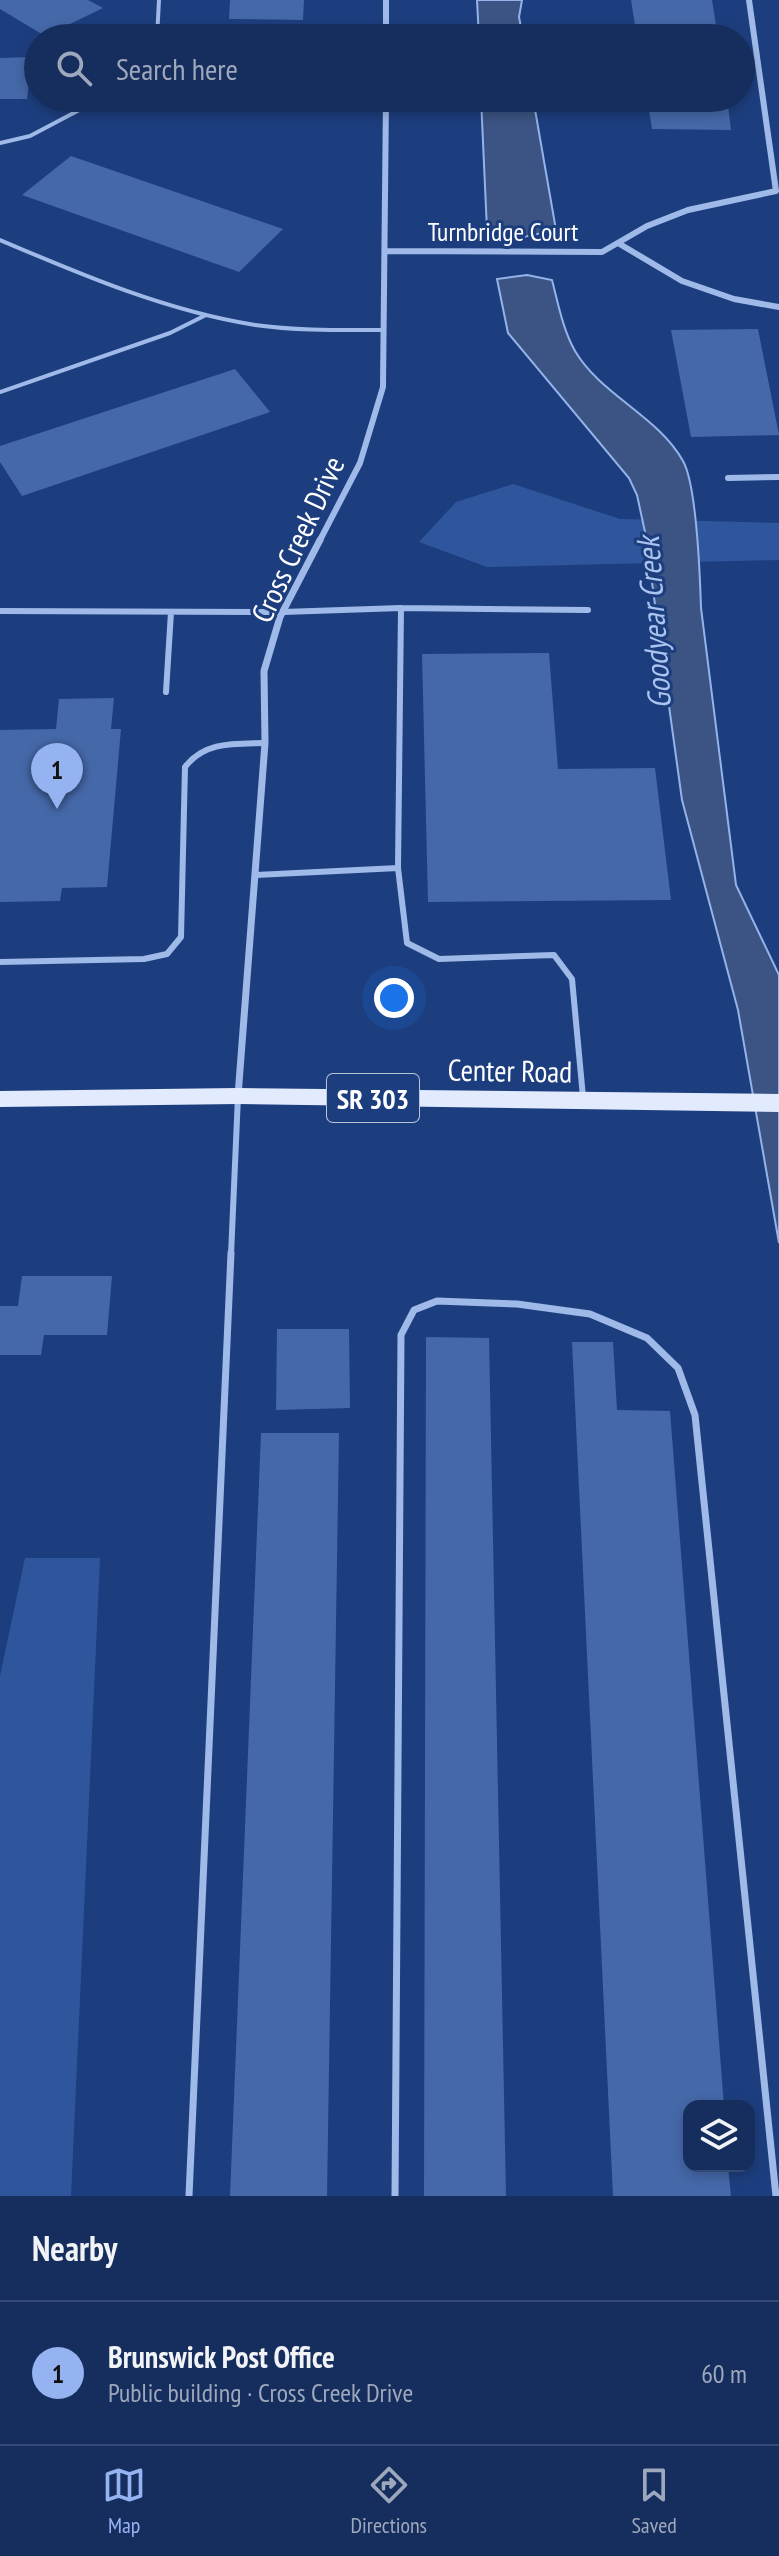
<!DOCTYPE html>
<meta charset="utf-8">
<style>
body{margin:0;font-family:"PT Sans Narrow",sans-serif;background:#233a67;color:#f1f3f6}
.controls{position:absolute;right:24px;bottom:24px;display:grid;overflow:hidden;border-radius:16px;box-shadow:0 4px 12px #0003}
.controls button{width:72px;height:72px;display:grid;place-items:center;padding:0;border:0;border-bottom:2px solid #354a73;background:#162e5e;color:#f1f3f6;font:40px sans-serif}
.you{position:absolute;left:394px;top:998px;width:28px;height:28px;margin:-20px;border:6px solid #fff;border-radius:50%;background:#1a73e8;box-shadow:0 0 0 12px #1a73e833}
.badge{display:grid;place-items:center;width:52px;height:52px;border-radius:50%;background:#95b2f1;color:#111;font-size:26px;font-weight:700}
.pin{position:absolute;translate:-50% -66px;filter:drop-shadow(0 2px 4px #0008)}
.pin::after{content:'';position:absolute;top:42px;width:28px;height:24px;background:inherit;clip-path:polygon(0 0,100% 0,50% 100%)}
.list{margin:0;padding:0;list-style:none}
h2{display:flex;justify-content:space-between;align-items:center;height:104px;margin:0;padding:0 32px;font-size:34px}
h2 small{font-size:26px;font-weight:400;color:#9ea8bc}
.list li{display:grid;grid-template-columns:52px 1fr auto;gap:24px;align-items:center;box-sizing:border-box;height:144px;padding:0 32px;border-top:2px solid #354a73}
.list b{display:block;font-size:30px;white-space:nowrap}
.list p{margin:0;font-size:26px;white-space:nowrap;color:#9ea8bc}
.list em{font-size:26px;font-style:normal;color:#9ea8bc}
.icon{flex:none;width:44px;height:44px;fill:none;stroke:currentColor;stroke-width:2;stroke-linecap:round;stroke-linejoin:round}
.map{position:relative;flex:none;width:779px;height:2196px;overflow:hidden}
.search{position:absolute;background:#162e5e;box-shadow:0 4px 12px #0003;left:24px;right:24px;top:24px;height:88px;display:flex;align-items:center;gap:20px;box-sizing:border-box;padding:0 28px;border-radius:44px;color:#9ea8bc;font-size:30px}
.sheet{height:248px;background:#162e5e}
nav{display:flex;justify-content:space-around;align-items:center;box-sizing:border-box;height:112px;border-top:2px solid #354a73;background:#162e5e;font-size:22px;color:#9ea8bc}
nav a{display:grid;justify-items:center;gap:4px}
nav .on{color:#95b2f1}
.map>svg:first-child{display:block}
.green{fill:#2f569d}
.water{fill:#3b5483;stroke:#93b3ea;stroke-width:2}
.building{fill:#4568a8}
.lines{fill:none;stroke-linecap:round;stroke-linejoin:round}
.service-far2{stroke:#9fbae9;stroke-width:4}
.service-far1{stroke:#9fbae9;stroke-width:6}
.service{stroke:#9fbae9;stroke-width:7}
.minor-far1{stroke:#9fbae9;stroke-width:6}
.minor{stroke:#9fbae9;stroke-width:7}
.primary{fill:#e2eafe;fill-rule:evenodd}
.labels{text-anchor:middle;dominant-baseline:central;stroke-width:6;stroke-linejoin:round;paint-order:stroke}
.far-street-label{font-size:26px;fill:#fff;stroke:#1d3e7e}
.shield{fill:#1d3e7e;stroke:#bbc5d8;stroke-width:2}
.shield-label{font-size:28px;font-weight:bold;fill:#fff}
.street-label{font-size:30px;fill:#fff;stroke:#1d3e7e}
.water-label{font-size:32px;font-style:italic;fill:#abc4f0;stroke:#1d3e7e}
</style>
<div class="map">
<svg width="779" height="2196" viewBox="0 0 779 2196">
<rect width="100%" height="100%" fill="#1d3e7e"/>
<path class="green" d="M513,484L620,519L779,523V560L487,567L419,542L456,502Z
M25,1558H100L71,2196H0V1676Z"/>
<path class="water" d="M477,0H522L519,17L523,38H479Z
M481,98H533L556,230L519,238L487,230Z
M527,275L552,280C558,303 563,330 575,351C601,395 658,416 683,461C697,486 700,577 701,608L736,885L779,975V1243L738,1010L682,800L645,532L637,495L629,478L508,333L497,279Z"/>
<path class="building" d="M0,0H88L103,8L45,36L0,9Z
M230,0H304L303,20L229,19Z
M631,0H712L718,38H637Z
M32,57L27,99H0V58Z
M647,98H727L731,130L652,129Z
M71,156L283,229L239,272L22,195Z
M758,329L779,435L691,437L671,330Z
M235,369L270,412L22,496L0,462V446Z
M549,653L558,769L655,768L671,900L428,902L422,654Z
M114,698L111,729H121L107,887L62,888L60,901L0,902V730L56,729L59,699Z
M22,1276H112L107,1335H44L41,1355H0V1306H18Z
M277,1329H349L350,1408L276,1410Z
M426,1337L489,1338L506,2196H424Z
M572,1342H613L617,1410L670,1411L724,2106H689V2166H728L731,2196H613Z
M261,1433H339L327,2196H230Z"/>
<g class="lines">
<path class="service-far2" d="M157,38L159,0
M0,143L30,136L102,98
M0,240C82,275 167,311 255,325C298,331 341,330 384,330
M0,392L170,333L206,315"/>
<path class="service-far1" d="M401,608L588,610
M0,611L283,612L401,608L398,868
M166,692L171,612
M256,875L398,868L407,943L439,959L554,955L572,979L583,1097
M0,962L144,959L167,954L181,937L185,767C205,741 235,744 265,743
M231,1255L238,1096"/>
<path class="service" d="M189,2196L231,1253
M395,2196L401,1335L414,1310L437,1301L517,1304L590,1314L647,1338L678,1368L695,1415L776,2196"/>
<path class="minor-far1" d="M386,0V38
M618,243L682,281L734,299L779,307
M385,251L602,252L647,226L688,210L776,191L749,0
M728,478L779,477
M319,542L360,463L383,387L386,98"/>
<path class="minor" d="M238,1096L265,743L264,671L280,617L320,540"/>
<path class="primary" d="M238,1088L779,1094V1112L238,1104L0,1107V1091Z"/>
</g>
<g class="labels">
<g class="far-street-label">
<text x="503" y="231">Turnbridge Court</text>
</g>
<rect class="shield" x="327" y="1074" width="92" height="48" rx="6"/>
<g class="shield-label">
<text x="373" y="1098">SR 303</text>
</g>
<g class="street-label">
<text transform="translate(297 539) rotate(-65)">Cross Creek Drive</text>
<text transform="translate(510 1070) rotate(1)">Center Road</text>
</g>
<g class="water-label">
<text transform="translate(653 623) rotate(-94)">Goodyear Creek</text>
</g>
</g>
</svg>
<div class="controls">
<button><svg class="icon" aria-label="layers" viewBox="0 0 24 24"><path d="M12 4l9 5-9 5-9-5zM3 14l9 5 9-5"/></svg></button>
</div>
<div class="you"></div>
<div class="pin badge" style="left:57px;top:809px">1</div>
<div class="search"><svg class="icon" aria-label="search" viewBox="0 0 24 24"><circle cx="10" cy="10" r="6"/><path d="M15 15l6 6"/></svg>Search here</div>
</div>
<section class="sheet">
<h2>Nearby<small></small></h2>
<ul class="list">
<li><span class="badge">1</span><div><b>Brunswick Post Office</b><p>Public building · Cross Creek Drive</p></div><em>60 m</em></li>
</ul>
</section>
<nav>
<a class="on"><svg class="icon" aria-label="map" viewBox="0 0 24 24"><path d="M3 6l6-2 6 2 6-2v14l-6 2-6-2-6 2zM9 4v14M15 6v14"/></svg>Map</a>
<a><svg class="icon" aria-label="directions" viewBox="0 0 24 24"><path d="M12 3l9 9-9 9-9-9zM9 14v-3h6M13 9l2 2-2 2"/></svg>Directions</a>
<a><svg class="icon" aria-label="saved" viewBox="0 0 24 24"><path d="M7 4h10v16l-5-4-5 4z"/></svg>Saved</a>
</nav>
